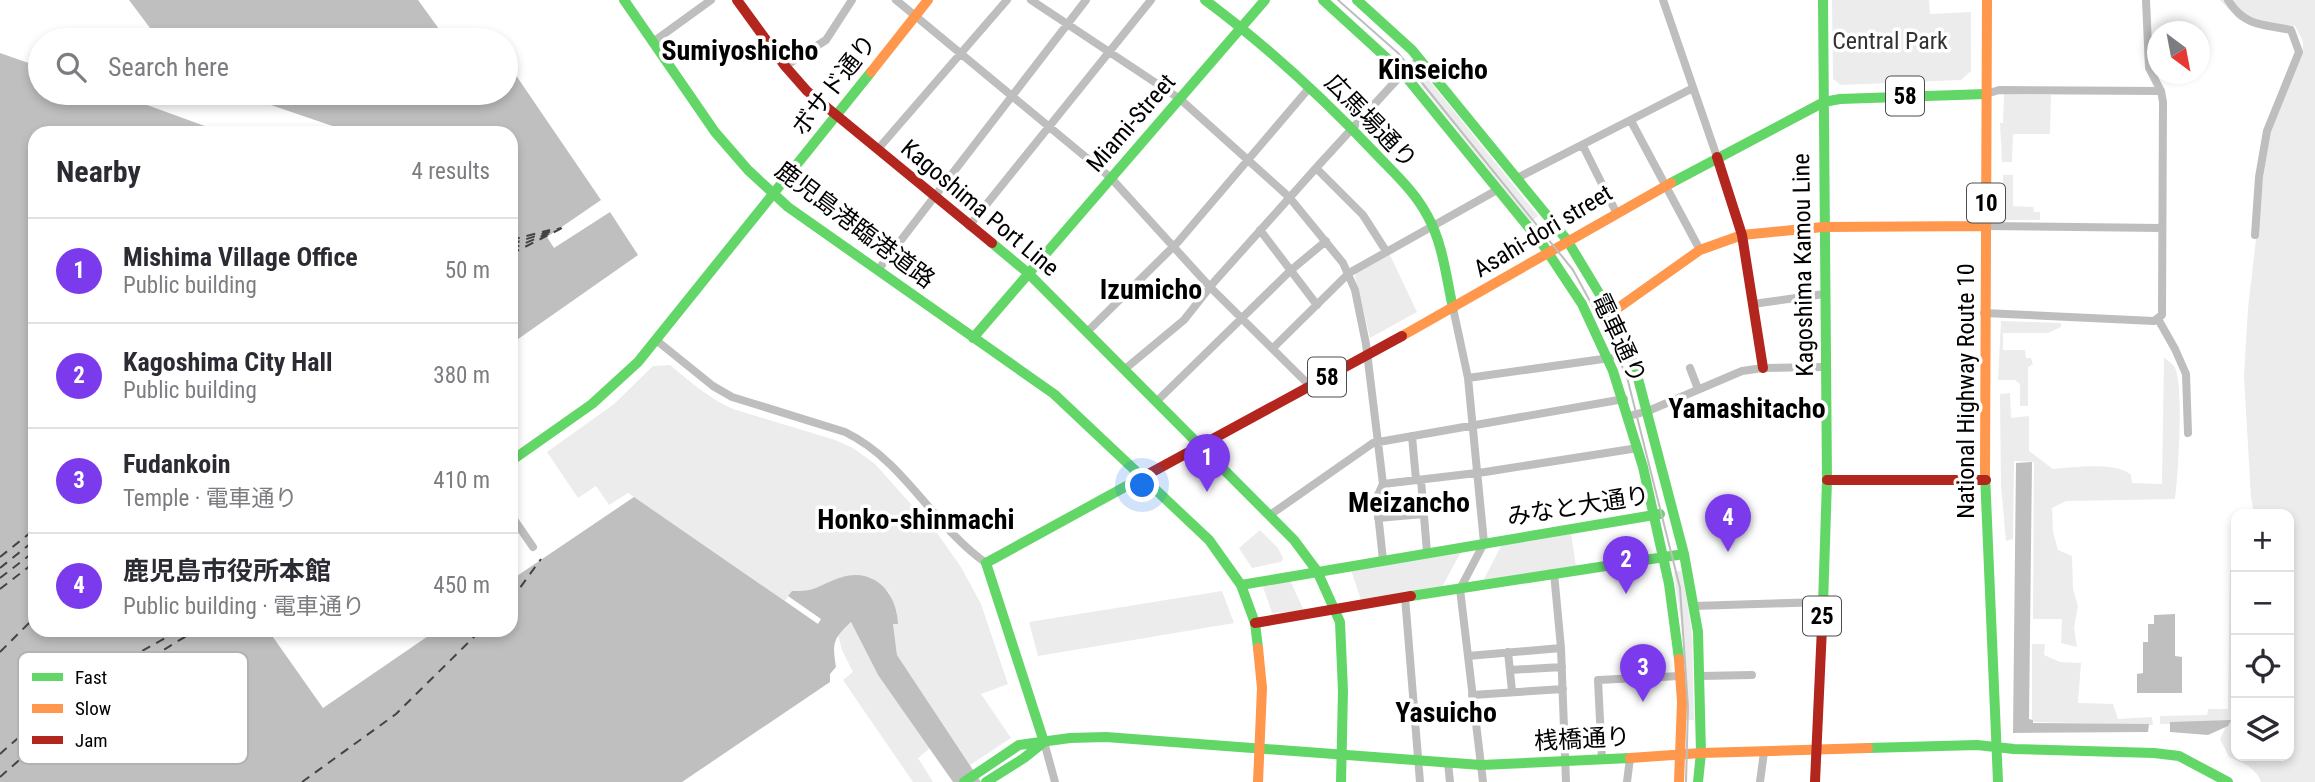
<!DOCTYPE html>
<meta charset="utf-8">
<style>
body{margin:0;font-family:"Roboto Condensed","Noto Sans JP",sans-serif;background:#f2f2f3;color:#2b2b33}
.controls{position:absolute;right:21px;bottom:21px;display:grid;overflow:hidden;border-radius:14px;box-shadow:0 4px 10px #0003}
.controls button{width:63px;height:63px;display:grid;place-items:center;padding:0;border:0;border-bottom:2px solid #e1e1e2;background:#fff;color:#2b2b33;font:35px sans-serif}
.compass{position:absolute;left:2147px;top:21px;width:63px;height:63px;border-radius:50%;background:#fff;box-shadow:0 4px 10px #0003;rotate:148deg}
.you{position:absolute;left:1143px;top:486px;width:24px;height:24px;margin:-18px;border:5px solid #fff;border-radius:50%;background:#1a73e8;box-shadow:0 0 0 10px #1a73e833}
.badge{display:grid;place-items:center;width:46px;height:46px;border-radius:50%;background:#7c3aed;color:#fff;font-size:23px;font-weight:700}
.pin{position:absolute;translate:-50% -58px;filter:drop-shadow(0 2px 4px #0008)}
.pin::after{content:'';position:absolute;top:37px;width:24px;height:21px;background:inherit;clip-path:polygon(0 0,100% 0,50% 100%)}
.list{margin:0;padding:0;list-style:none}
h2{display:flex;justify-content:space-between;align-items:center;height:91px;margin:0;padding:0 28px;font-size:30px}
h2 small{font-size:23px;font-weight:400;color:#7c7c81}
.list li{display:grid;grid-template-columns:46px 1fr auto;gap:21px;align-items:center;box-sizing:border-box;height:105px;padding:0 28px;border-top:2px solid #e1e1e2}
.list b{display:block;font-size:26px;white-space:nowrap}
.list p{margin:0;font-size:23px;white-space:nowrap;color:#7c7c81}
.list em{font-size:23px;font-style:normal;color:#7c7c81}
.icon{flex:none;width:38px;height:38px;fill:none;stroke:currentColor;stroke-width:2;stroke-linecap:round;stroke-linejoin:round}
.map{position:relative;flex:none;width:2315px;height:782px;overflow:hidden}
.search{position:absolute;background:#fff;box-shadow:0 4px 10px #0003;left:28px;top:28px;width:490px;height:77px;display:flex;align-items:center;gap:18px;box-sizing:border-box;padding:0 24px;border-radius:38px;color:#7c7c81;font-size:26px}
.panel{position:absolute;background:#fff;box-shadow:0 4px 10px #0003;left:28px;top:126px;width:490px;height:511px;border-radius:21px}
.map>svg:first-child{display:block}
.green{fill:#ececec}
.water{fill:#bfbfbf}
.lines{fill:none;stroke-linecap:round;stroke-linejoin:round}
.ferry{stroke:#444;stroke-width:2;stroke-dasharray:9 7;stroke-linecap:butt}
.street{stroke:#bebebe;stroke-width:8}
.fast{stroke:#63d668;stroke-width:10}
.slow{stroke:#ff974d;stroke-width:10}
.jam{stroke:#b3261e;stroke-width:10}
.tram{stroke:#bebebe;stroke-width:2}
.labels{text-anchor:middle;dominant-baseline:central;stroke-width:7;stroke-linejoin:round;paint-order:stroke}
.shield{fill:#fff;stroke:#4c4c4c;stroke-width:2}
.shield-label{font-size:23px;font-weight:bold;fill:#000}
.park-label{font-size:24px;fill:#333;stroke:#fff}
.street-label{font-size:24px;fill:#000;stroke:#fff}
.quarter-label{font-size:28px;font-weight:bold;fill:#000;stroke:#fff}
.key{fill:#fff;stroke:#b2b2b2;stroke-width:2}
.key-label{font-size:19px;fill:#000}
</style>
<div class="map">
<svg width="2315" height="782" viewBox="0 0 2315 782">
<rect width="100%" height="100%" fill="#fff"/>
<path class="green" d="M1832,0H1929L1930,14L1971,12V71L1961,80L1841,85L1833,79Z
M2220,0H2315V782H2261C2256,768 2244,763 2229,757L2220,739L2226,726L2160,724V716L2207,715L2208,709H2228L2230,570H2236V756H2289V514H2254L2251,497L2244,377L2248,308L2263,179L2270,132L2303,48V41L2295,26L2239,20Z
M1428,79L1538,216L1531,222L1421,85Z
M2004,94L2051,95L2050,134H2013L2012,162H2002L2000,123H2003Z
M2003,175H2013V206L2033,207L2034,212H2040V220H2003Z
M1389,253L1417,312L1370,338L1355,276L1356,272Z
M2001,321L2061,323V327L2048,333H2003V350H2025L2026,358H2031L2033,364L2028,367V406H2020V384L2015,380H1998Z
M2164,357C2167,360 2173,364 2175,368C2184,385 2178,478 2175,499L2066,501L2052,508L2053,532L2058,550L2072,556L2073,589L2078,606L2074,628L2077,647L2061,643L2062,619H2033L2034,462L2014,461L2013,539L2006,541L2001,486L2000,394L2010,393L2011,418L2029,416V451L2053,469C2073,468 2116,461 2131,475L2132,483L2162,484Z
M670,365C690,382 709,398 733,409L835,440L853,448L875,464L937,533L961,567L981,604L1008,684L981,694L1011,738L970,765L897,655L893,624L897,613L889,592L871,578L856,575L839,578L820,588L805,592L792,591L785,601L628,493L609,505L596,486L578,498L547,452L614,404L653,366Z
M1260,530L1278,548L1283,558L1281,562L1252,568L1239,548Z
M1571,534L1576,566L1483,581L1501,546Z
M1461,552L1442,587L1361,600L1351,570Z
M1683,570L1692,636L1694,720H1685L1683,637L1674,572Z
M1290,580L1304,611L1272,613L1263,587L1264,584Z
M1222,591L1234,623L1038,656L1029,622Z
M851,622L878,675L930,748L918,758L933,782H913L843,680L853,672L842,650L838,635Z
M2032,644H2045L2044,655L2060,662L2081,663L2078,703L2113,704L2118,719L2152,717L2153,725L2034,722L2032,720Z"/>
<path class="water" d="M129,0H418L447,40H159Z
M0,53L40,67V93H114L224,133H35V630H268L323,708L437,630H511V580L634,497L818,624L821,619L788,596L792,591C816,592 819,585 839,578C873,566 897,592 898,624H893L897,655L981,782H953L878,675L851,622C833,639 832,642 836,667L830,674V682L682,782H0Z
M511,68L601,200L547,237L554,248L610,212L638,255L511,344V133H353L236,93H506V71Z
M2032,462L2029,719L2033,720V723L2149,724L2148,732L2013,733L2016,463Z
M2175,614V656L2182,657V693H2137V674L2143,673V642H2148V624H2154V615Z
M2231,720L2228,726L2208,735L2170,732V722Z"/>
<g class="lines">
<path class="ferry" d="M511,240L550,230
M511,244L561,228
M511,249L552,232
M511,254L568,225
M0,557L35,529
M0,568L35,540
M0,578L35,551
M0,589L35,562
M511,600L541,559
M0,652L35,617
M0,754C51,707 119,661 181,630
M0,777C61,723 126,670 197,630
M302,782L396,714L481,630"/>
<path class="street" d="M896,0L1111,178L1210,287L1310,386
M1031,0L1180,99L1289,197L1343,263L1355,290L1366,344L1383,484L1377,497V504L1383,560
M1663,0L1717,157
M2228,0C2245,27 2263,24 2291,30L2299,52L2267,131L2259,177L2255,235
M653,42L711,0
M785,66L826,40L852,0
M1986,94L1999,90L2161,91
M1631,121L1700,250
M1583,146L1616,212
M878,149L1007,0
M1316,168L1363,215L1386,251
M1517,178L1693,88
M969,226L1151,0
M1986,226L2162,228
M1260,230L1317,305
M878,270L1086,0
M1753,304L1824,294
M1453,308L1468,378L1484,543L1460,589L1483,782
M1984,313L2154,321L2162,315L2163,102L2161,91L2149,68L2146,0
M2158,319L2175,349L2186,374L2188,433
M1087,332L1178,242L1310,87
M656,340L713,386L732,397L845,432C905,461 933,526 986,563
M1273,348L1349,273L1497,190
M1690,368L1698,389
M1125,369L1184,320L1214,282L1316,168L1403,73L1420,59
M1468,378L1610,358
M1157,401L1290,271L1326,241
M1629,416L1648,411L1742,371L1763,368L1825,367
M1412,436L1416,480
M1421,480L1427,552
M1383,484L1485,472L1638,448
M511,515L533,547
M1270,515L1373,443L1624,399
M1378,518L1423,514
M1554,573L1561,648L1566,782
M1405,597L1420,782
M1694,606L1822,602
M1508,652L1512,691
M1468,656L1561,648
M1510,670L1562,667
M1700,676L1752,675
M1472,695L1563,689
M1044,742L1055,782
M1602,760L1598,680L1680,676
M1448,763L1450,782
M1627,782L1630,758
M1760,782L1764,752"/>
<path class="fast" d="M624,0L715,132L748,170L788,207L1054,394L1209,540L1241,585L1255,623L1258,648
M1205,0C1267,46 1323,98 1376,154C1394,173 1415,192 1427,215C1443,243 1446,277 1453,308
M1323,0L1403,73L1543,245L1582,304L1613,371L1643,467L1669,584L1679,659
M1357,0L1412,50L1567,240L1611,313L1635,367L1684,554L1698,632L1701,753L1698,782
M1671,183L1824,102L1840,99L1986,94
M992,243L1028,273L1294,540L1317,571L1340,622L1343,691L1341,782
M973,338L1265,0
M511,461L592,404L638,362L871,72
M1985,474L1998,782
M1241,585L1660,514
M1411,596L1684,554
M1823,605L1827,480L1823,0
M1044,742L986,563L1143,477
M1868,748L1977,745L2014,749L2154,753L2179,756L2228,782
M964,782L1019,745L1070,738L1106,737L1481,765L1630,758
M986,782L1024,758L1044,742"/>
<path class="slow" d="M871,72L928,0
M1611,313L1700,250L1742,235L1823,227L1986,226
M1402,336L1671,183
M1985,474L1987,0
M1258,648L1262,688L1258,782
M1630,758L1701,753L1868,748
M1679,782L1682,702L1679,659"/>
<path class="jam" d="M737,0L785,66L807,91L992,243
M1717,157L1742,235L1763,368
M1143,477L1402,336
M1827,480H1986
M1255,623L1411,596
M1815,782L1823,605"/>
<path class="tram" d="M1338,0L1398,53L1573,270L1604,327L1627,377L1680,588L1688,707L1686,782"/>
</g>
<g class="labels">
<g class="shield">
<rect x="1886" y="76.5" width="38" height="39" rx="5"/>
<rect x="1967" y="183.5" width="38" height="39" rx="5"/>
<rect x="1308" y="357.5" width="38" height="39" rx="5"/>
<rect x="1803" y="596.5" width="38" height="39" rx="5"/>
</g>
<g class="shield-label">
<text x="1905" y="96">58</text>
<text x="1986" y="203">10</text>
<text x="1327" y="377">58</text>
<text x="1822" y="616">25</text>
</g>
<g class="park-label">
<text x="1890" y="41">Central Park</text>
</g>
<g class="street-label">
<text transform="translate(834 85) rotate(-52)">ボサド通り</text>
<text transform="translate(1371 121) rotate(46)">広馬場通り</text>
<text transform="translate(1131 123) rotate(-49)">Miami-Street</text>
<text transform="translate(980 208) rotate(40)">Kagoshima Port Line</text>
<text transform="translate(855 225) rotate(37)">鹿児島港臨港道路</text>
<text transform="translate(1543 231) rotate(-31)">Asahi-dori street</text>
<text transform="translate(1803 265) rotate(-91)">Kagoshima Kamou Line</text>
<text transform="translate(1619 338) rotate(65)">電車通り</text>
<text transform="translate(1966 391) rotate(-90)">National Highway Route 10</text>
<text transform="translate(1578 506) rotate(-9)">みなと大通り</text>
<text transform="translate(1582 739) rotate(-3)">桟橋通り</text>
</g>
<g class="quarter-label">
<text x="740" y="50">Sumiyoshicho</text>
<text x="1433" y="69">Kinseicho</text>
<text x="1151" y="289">Izumicho</text>
<text x="1747" y="408">Yamashitacho</text>
<text x="1409" y="502">Meizancho</text>
<text x="916" y="519">Honko-shinmachi</text>
<text x="1446" y="712">Yasuicho</text>
</g>
</g>
<rect x="18" y="652" width="230" height="112" rx="10" class="key"/>
<rect x="32" y="673" width="31" height="8" fill="#63d668"/>
<rect x="32" y="704" width="31" height="9" fill="#ff974d"/>
<rect x="32" y="736" width="31" height="8" fill="#b3261e"/>
<g class="key-label">
<text x="75" y="684">Fast</text>
<text x="75" y="715">Slow</text>
<text x="75" y="747">Jam</text>
</g>
</svg>
<div class="controls">
<button>+</button>
<button>−</button>
<button><svg class="icon" aria-label="locate" viewBox="0 0 24 24"><circle cx="12" cy="12" r="6"/><path d="M12 2v4M12 18v4M2 12h4M18 12h4"/></svg></button>
<button><svg class="icon" aria-label="layers" viewBox="0 0 24 24"><path d="M12 4l9 5-9 5-9-5zM3 14l9 5 9-5"/></svg></button>
</div>
<svg class="compass" viewBox="-18 -18 36 36"><path d="M0-13l5 13h-10z" fill="#e53935"/><path d="M0 13l5-13h-10z" fill="#7c7c81"/></svg>
<div class="you"></div>
<div class="pin badge" style="left:1207px;top:492px">1</div>
<div class="pin badge" style="left:1626px;top:594px">2</div>
<div class="pin badge" style="left:1643px;top:702px">3</div>
<div class="pin badge" style="left:1728px;top:552px">4</div>
<div class="search"><svg class="icon" aria-label="search" viewBox="0 0 24 24"><circle cx="10" cy="10" r="6"/><path d="M15 15l6 6"/></svg>Search here</div>
<section class="panel">
<h2>Nearby<small>4 results</small></h2>
<ul class="list">
<li><span class="badge">1</span><div><b>Mishima Village Office</b><p>Public building</p></div><em>50 m</em></li>
<li><span class="badge">2</span><div><b>Kagoshima City Hall</b><p>Public building</p></div><em>380 m</em></li>
<li><span class="badge">3</span><div><b>Fudankoin</b><p>Temple · 電車通り</p></div><em>410 m</em></li>
<li><span class="badge">4</span><div><b>鹿児島市役所本館</b><p>Public building · 電車通り</p></div><em>450 m</em></li>
</ul>
</section>
</div>
